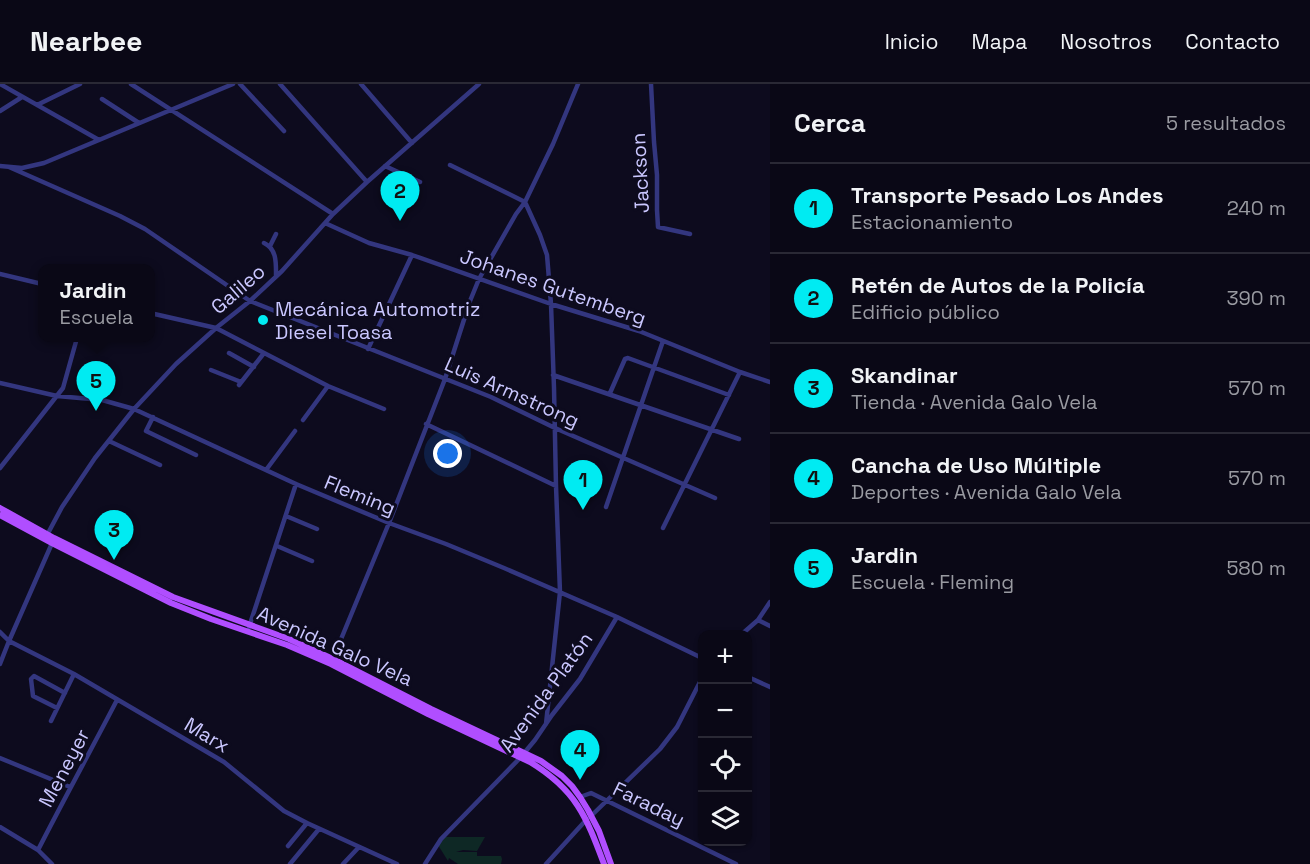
<!DOCTYPE html>
<html lang="es">
<meta charset="utf-8">
<style>
body{margin:0;font-family:"Space Grotesk",sans-serif;background:#181623;color:#f1f3f6}
.controls{position:absolute;right:18px;bottom:18px;display:grid;overflow:hidden;border-radius:12px;box-shadow:0 2px 4px #0004}
.controls button{width:54px;height:54px;display:grid;place-items:center;padding:0;border:0;border-bottom:2px solid #2a2935;background:#0a0816;color:#f1f3f6;font:30px sans-serif}
.you{position:absolute;left:448px;top:370px;width:21px;height:21px;margin:-15px;border:4px solid #fff;border-radius:50%;background:#1a73e8;box-shadow:0 0 0 9px #1a73e833}
.badge{display:grid;place-items:center;width:39px;height:39px;border-radius:50%;background:#00ebf2;color:#111;font-size:20px;font-weight:700}
.pin{position:absolute;translate:-50% -50px;filter:drop-shadow(0 2px 3px #0008)}
.pin::after{content:'';position:absolute;top:32px;width:21px;height:18px;background:inherit;clip-path:polygon(0 0,100% 0,50% 100%)}
.popup{position:absolute;left:38px;top:180px;width:117px;height:78px;box-sizing:border-box;display:grid;place-content:center;border-radius:12px;background:#0a0816;filter:drop-shadow(0 2px 4px #0005);font-size:20px;white-space:nowrap;color:#999aa1}
.popup b{font-size:22px;color:#f1f3f6}
.popup::after{content:'';position:absolute;left:50%;top:100%;margin-left:-12px;border:12px solid transparent;border-top-color:#0a0816}
.list{margin:0;padding:0;list-style:none}
h2{display:flex;justify-content:space-between;align-items:center;height:78px;margin:0;padding:0 24px;font-size:26px}
h2 small{font-size:20px;font-weight:400;color:#999aa1}
.list li{display:grid;grid-template-columns:39px 1fr auto;gap:18px;align-items:center;box-sizing:border-box;height:90px;padding:0 24px;border-top:2px solid #2a2935}
.list b{display:block;font-size:22px;white-space:nowrap}
.list p{margin:0;font-size:20px;white-space:nowrap;color:#999aa1}
.list em{font-size:20px;font-style:normal;color:#999aa1}
.icon{flex:none;width:33px;height:33px;fill:none;stroke:currentColor;stroke-width:2;stroke-linecap:round;stroke-linejoin:round}
.map{position:relative;flex:none;width:770px;height:780px;overflow:hidden}
header{display:flex;align-items:center;gap:36px;box-sizing:border-box;height:84px;padding:0 30px;background:#0a0816;border-bottom:2px solid #2a2935}
header strong{font-size:28px}
nav{display:flex;gap:33px;margin-inline-start:auto;font-size:21px}
main{display:flex}
aside{flex:1;background:#0a0816}
.map>svg:first-child{display:block}
.green{fill:#0e2825}
.lines{fill:none;stroke-linecap:round;stroke-linejoin:round}
.minor{stroke:#33367f;stroke-width:4.5}
.major{stroke:#b04eff;stroke-width:6}
.poi-dot{fill:#00ebf2;stroke:#0d0b1e;stroke-width:2}
.labels{text-anchor:middle;dominant-baseline:central;stroke-width:6;stroke-linejoin:round;paint-order:stroke}
.street-label{font-size:20px;fill:#cac7ff;stroke:#0d0b1e}
.poi-label{font-size:20px;fill:#cac7ff;stroke:#0d0b1e;text-anchor:start}
</style>
<header>
<strong>Nearbee</strong>
<nav><a>Inicio</a><a>Mapa</a><a>Nosotros</a><a>Contacto</a></nav>
</header>
<main>
<div class="map">
<svg width="770" height="780" viewBox="0 0 770 780">
<rect width="100%" height="100%" fill="#0d0b1e"/>
<path class="green" d="M445,753H485L477,767L463,766L456,768H477V772H501L502,775L501,780H458L449,774L448,777L438,761Z"/>
<g class="lines">
<path class="minor" d="M0,0L99,56
M131,0L333,130
M240,0L284,47
M280,0L367,98
M361,0L412,59
M651,0L654,58L657,91V126L658,143L690,150
M102,15L139,39
M37,21L80,0
M0,27L22,13
M0,82L22,84L44,79L233,0
M385,82L420,98
M9,83L120,132L145,145L250,217L491,313L555,344L715,414
M325,139L369,159L412,171L551,220L639,247L740,288L770,298
M264,159C277,165 276,179 276,192
M270,162L276,150
M0,190L42,200
M150,229L216,244L328,302L384,325
M368,265L412,171
M229,269L254,283
M211,286L241,298
M553,291L739,355
M0,299L57,312L102,316L134,325L296,400L389,439L446,460L504,484L617,533L702,574
M239,301L264,269
M610,309L625,275L628,274L729,311
M153,333L146,347L196,371
M303,336L328,302
M426,340L556,402
M109,357L160,381
M0,384L63,304L77,254
M266,386L295,347
M606,423L663,257
M286,432L317,445
M663,444L740,288
M46,453L62,423L95,374L134,325L176,280L216,244L250,217L282,187L333,130L367,98L479,0
M277,462L312,477
M758,536L770,542
M249,543L296,400
M0,548L9,557L74,590L224,678L284,727L307,739L397,780
M742,550L758,536L770,518
M332,577L389,439L445,295L470,217L479,195L516,130L525,118L450,81
M0,580L9,557L53,457
M748,593L770,603
M57,624L33,612L31,595L34,592L65,609
M51,637L74,590
M546,640L560,508L556,402L554,304L551,220L547,171L540,151L525,118L553,60L578,0
M0,674L70,703
M580,713L591,709L736,780
M591,732L660,665L677,643L702,594
M0,743L38,766L52,780
M288,762L307,739
M38,766C64,715 91,666 117,616
M290,780L319,745
M343,780L359,763
M425,780L441,755L520,674L535,656L552,631L580,595L617,533
M546,780L587,735"/>
<path class="major" d="M0,424L54,454L173,513L289,555L333,575L431,625L541,677L562,692L572,702L580,713L588,726L599,747L611,780
M0,431L52,459L171,519L211,535L287,561L331,580L428,630L530,678C576,706 586,732 604,780"/>
</g>
<circle class="poi-dot" cx="263" cy="236" r="6"/>
<g class="labels">
<g class="street-label">
<text transform="translate(640 89) rotate(-93)">Jackson</text>
<text transform="translate(553 203) rotate(19)">Johanes Gutemberg</text>
<text transform="translate(238 205) rotate(-41)">Galileo</text>
<text transform="translate(512 308) rotate(24)">Luis Armstrong</text>
<text transform="translate(360 411) rotate(22)">Fleming</text>
<text transform="translate(335 562) rotate(24)">Avenida Galo Vela</text>
<text transform="translate(546 608) rotate(-54)">Avenida Platón</text>
<text transform="translate(207 651) rotate(31)">Marx</text>
<text transform="translate(64 684) rotate(-62)">Meneyer</text>
<text transform="translate(649 720) rotate(26)">Faraday</text>
</g>
<g class="poi-label">
<text x="275" y="225">Mecánica Automotriz<tspan x="275" dy="23">Diesel Toasa</tspan></text>
</g>
</g>
</svg>
<div class="controls">
<button>+</button>
<button>−</button>
<button><svg class="icon" aria-label="locate" viewBox="0 0 24 24"><circle cx="12" cy="12" r="6"/><path d="M12 2v4M12 18v4M2 12h4M18 12h4"/></svg></button>
<button><svg class="icon" aria-label="layers" viewBox="0 0 24 24"><path d="M12 4l9 5-9 5-9-5zM3 14l9 5 9-5"/></svg></button>
</div>
<div class="you"></div>
<div class="pin badge" style="left:583px;top:426px">1</div>
<div class="pin badge" style="left:400px;top:137px">2</div>
<div class="pin badge" style="left:114px;top:476px">3</div>
<div class="pin badge" style="left:580px;top:696px">4</div>
<div class="pin badge" style="left:96px;top:327px">5</div>
<div class="popup"><b>Jardin</b>Escuela</div>
</div>
<aside>
<h2>Cerca<small>5 resultados</small></h2>
<ul class="list">
<li><span class="badge">1</span><div><b>Transporte Pesado Los Andes</b><p>Estacionamiento</p></div><em>240 m</em></li>
<li><span class="badge">2</span><div><b>Retén de Autos de la Policía</b><p>Edificio público</p></div><em>390 m</em></li>
<li><span class="badge">3</span><div><b>Skandinar</b><p>Tienda · Avenida Galo Vela</p></div><em>570 m</em></li>
<li><span class="badge">4</span><div><b>Cancha de Uso Múltiple</b><p>Deportes · Avenida Galo Vela</p></div><em>570 m</em></li>
<li><span class="badge">5</span><div><b>Jardin</b><p>Escuela · Fleming</p></div><em>580 m</em></li>
</ul>
</aside>
</main>
